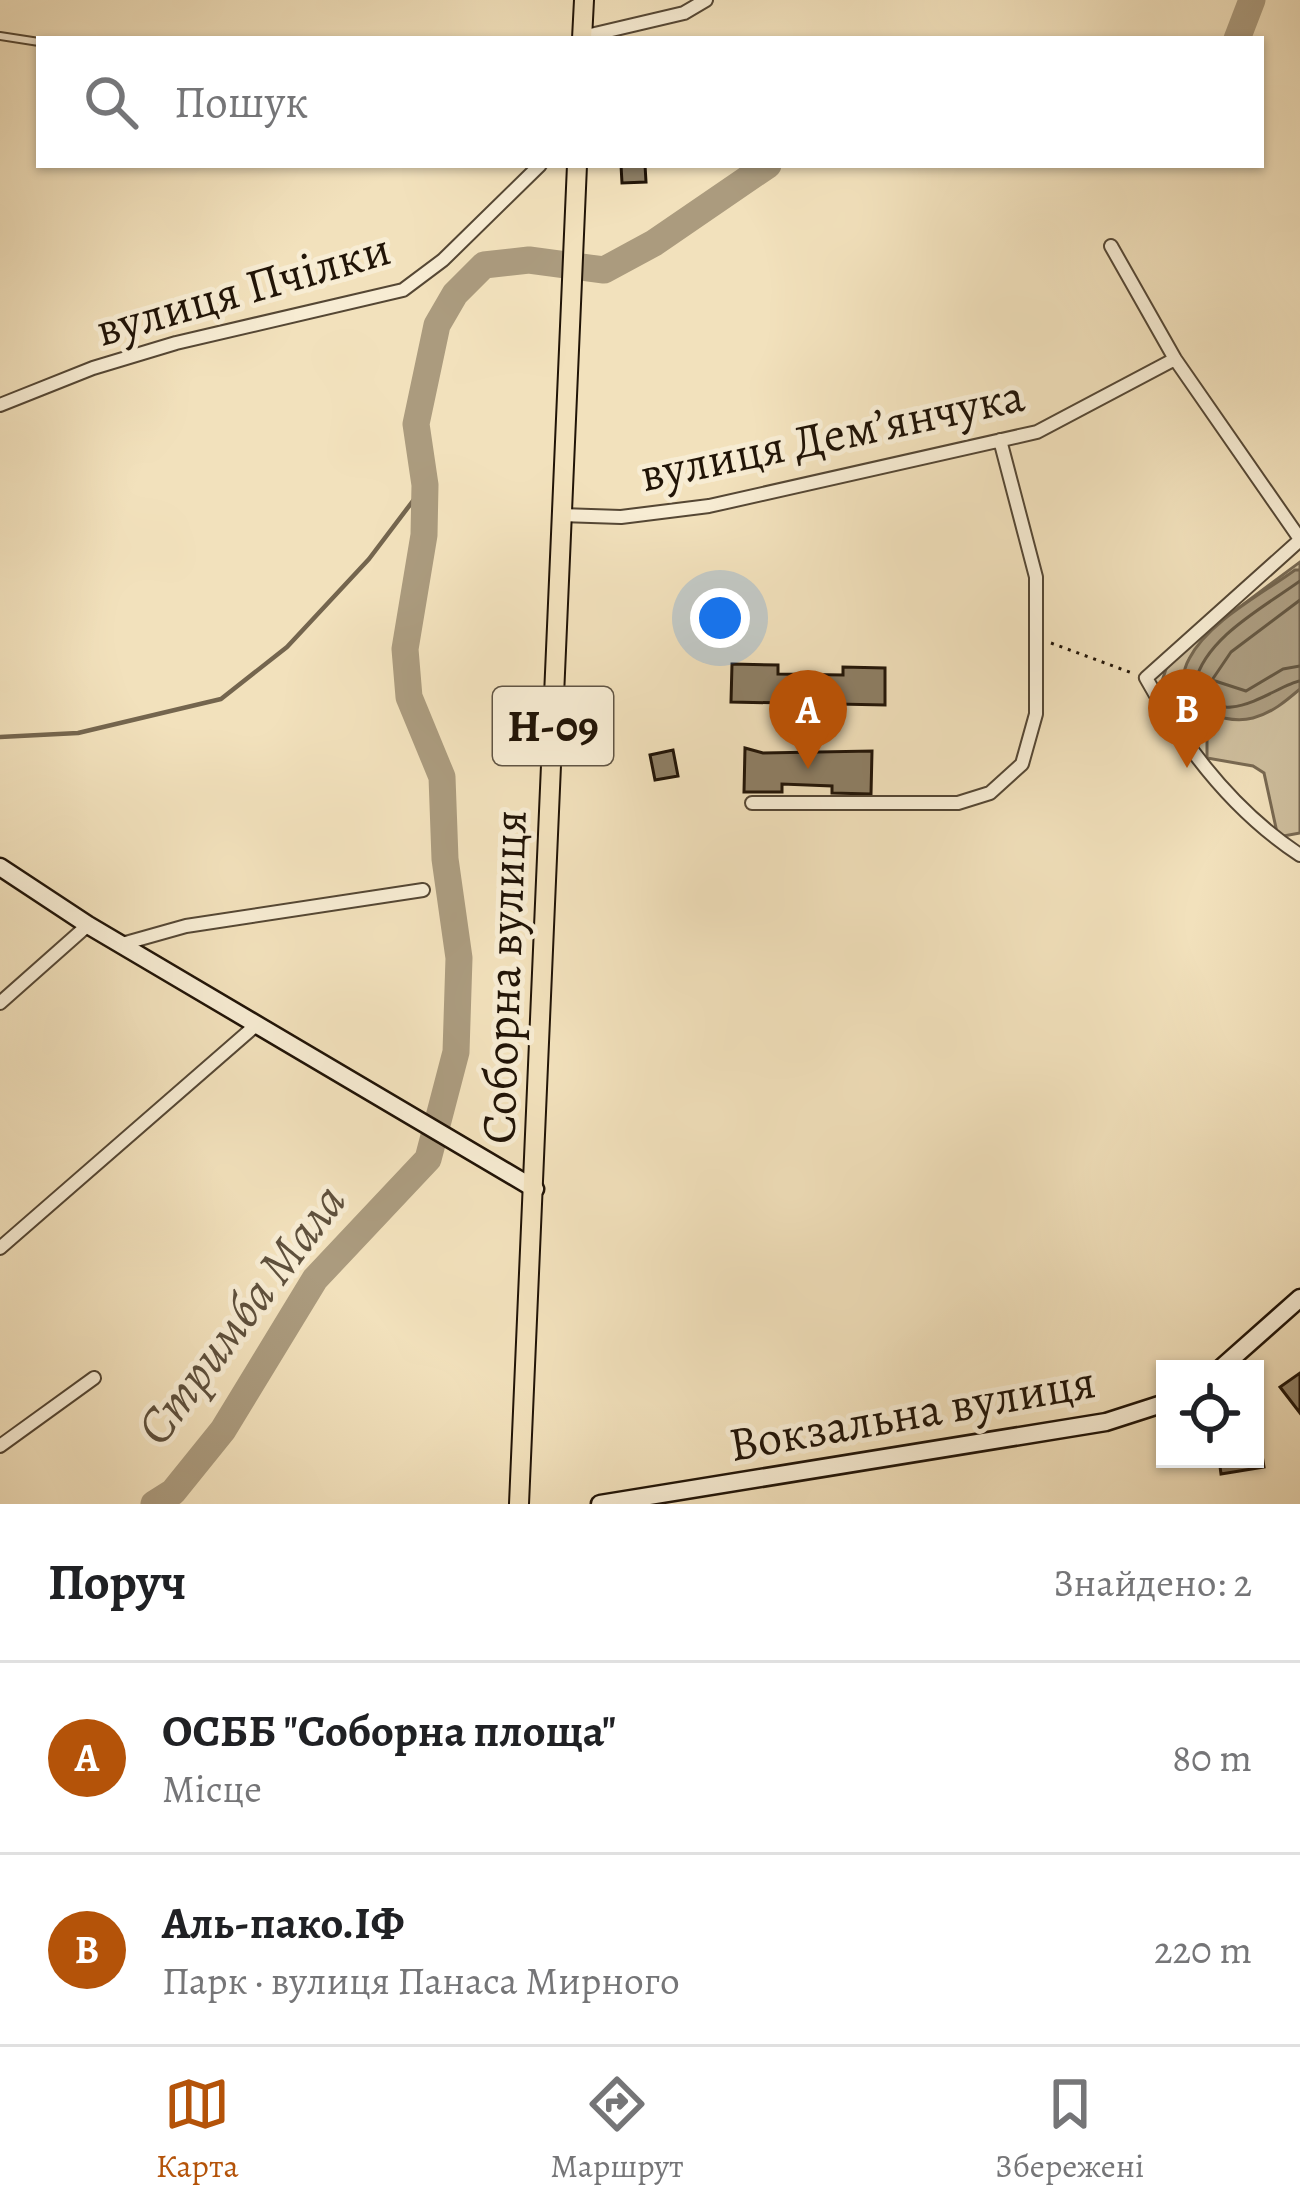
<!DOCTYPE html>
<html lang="uk">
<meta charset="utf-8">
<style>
body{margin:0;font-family:Alegreya,serif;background:#f6f6f6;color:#202124}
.controls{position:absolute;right:36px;bottom:36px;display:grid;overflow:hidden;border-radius:0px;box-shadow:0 3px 9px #0004}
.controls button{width:108px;height:108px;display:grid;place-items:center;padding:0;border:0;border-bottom:3px solid #e0e0e0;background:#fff;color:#202124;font:60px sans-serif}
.you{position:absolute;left:720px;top:618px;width:42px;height:42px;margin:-30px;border:9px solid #fff;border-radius:50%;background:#1a73e8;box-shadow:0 0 0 18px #1a73e833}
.badge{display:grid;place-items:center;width:78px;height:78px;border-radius:50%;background:#b45309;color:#fff;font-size:39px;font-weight:700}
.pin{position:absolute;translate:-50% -99px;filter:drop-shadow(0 3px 6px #0008)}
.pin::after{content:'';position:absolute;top:63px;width:42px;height:36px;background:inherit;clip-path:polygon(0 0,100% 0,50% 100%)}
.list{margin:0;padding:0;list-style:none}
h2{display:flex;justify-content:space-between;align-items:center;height:156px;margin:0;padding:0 48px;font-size:51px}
h2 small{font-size:39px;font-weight:400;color:#757577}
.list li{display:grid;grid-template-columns:78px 1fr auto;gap:36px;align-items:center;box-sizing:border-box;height:192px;padding:0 48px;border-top:3px solid #e0e0e0}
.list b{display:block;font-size:45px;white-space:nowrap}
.list p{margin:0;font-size:39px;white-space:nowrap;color:#757577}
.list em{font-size:39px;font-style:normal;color:#757577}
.icon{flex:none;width:66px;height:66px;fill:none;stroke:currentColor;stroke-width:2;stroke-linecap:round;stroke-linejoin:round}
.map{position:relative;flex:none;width:1300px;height:1504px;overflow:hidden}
.search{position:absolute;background:#fff;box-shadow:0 3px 9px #0004;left:36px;right:36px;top:36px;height:132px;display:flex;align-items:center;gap:30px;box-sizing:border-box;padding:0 42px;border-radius:0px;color:#757577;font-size:45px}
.sheet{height:540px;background:#fff}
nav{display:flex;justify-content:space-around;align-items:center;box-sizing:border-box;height:168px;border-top:3px solid #e0e0e0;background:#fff;font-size:33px;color:#757577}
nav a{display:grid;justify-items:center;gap:6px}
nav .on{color:#b45309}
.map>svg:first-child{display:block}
.green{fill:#cebe9d;stroke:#786952;stroke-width:3}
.water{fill:#ab9b7e;stroke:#74654e;stroke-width:3}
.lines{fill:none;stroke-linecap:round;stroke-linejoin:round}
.shore{stroke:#665842;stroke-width:3}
.stream{stroke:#74654e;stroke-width:4.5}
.river{stroke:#ab9b7e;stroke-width:27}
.building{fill:#8e7f65;stroke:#211407;stroke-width:3}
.lane-casing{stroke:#554734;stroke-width:10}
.street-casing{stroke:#554734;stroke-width:16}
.secondary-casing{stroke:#211407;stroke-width:21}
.primary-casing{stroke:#211407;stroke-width:22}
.path{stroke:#211407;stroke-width:3;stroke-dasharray:3 6;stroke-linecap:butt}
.lane{stroke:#f7ecd3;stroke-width:6}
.street{stroke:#f7ecd3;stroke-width:12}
.secondary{stroke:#f7ecd3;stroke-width:16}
.primary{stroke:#f2e1bc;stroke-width:18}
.labels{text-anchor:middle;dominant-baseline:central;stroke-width:10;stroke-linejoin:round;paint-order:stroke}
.shield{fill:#f7ecd3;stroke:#615544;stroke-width:3}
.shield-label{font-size:45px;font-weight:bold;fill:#211407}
.street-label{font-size:48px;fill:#211407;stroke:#f7ecd3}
.water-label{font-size:51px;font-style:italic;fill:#5f513d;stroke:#f7ecd3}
</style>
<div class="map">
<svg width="1300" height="1504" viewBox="0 0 1300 1504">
<rect width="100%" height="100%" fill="#f2e1bc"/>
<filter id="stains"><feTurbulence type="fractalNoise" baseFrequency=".00167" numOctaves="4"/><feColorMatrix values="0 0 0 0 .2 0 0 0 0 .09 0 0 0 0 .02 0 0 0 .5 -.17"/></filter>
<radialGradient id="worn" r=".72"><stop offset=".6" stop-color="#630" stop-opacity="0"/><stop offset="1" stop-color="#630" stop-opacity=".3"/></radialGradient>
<path class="green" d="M1300,562V833L1278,837L1264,773L1253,766L1207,758V724L1153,708L1169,660Z"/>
<path class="water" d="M1295,570H1300V689C1286,701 1272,713 1253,718C1218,727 1167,699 1189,659C1208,622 1262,594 1295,570Z"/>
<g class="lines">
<path class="shore" d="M1300,581C1264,607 1205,638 1195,683C1218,737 1277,684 1300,681
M1300,600L1231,652L1212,680L1246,691L1283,669L1300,666"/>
<path class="stream" d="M0,737L78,733L221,699L287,647L369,559L425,485"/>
<path class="river" d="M1237,39L1252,0
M154,1504L173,1492L223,1430L315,1279L428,1159L456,1052L459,958L445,859L442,777L409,697L405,649L424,535L425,485L416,424L437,325L455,294L484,265L529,260L604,270L654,243L768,165"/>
</g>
<path class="building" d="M621,165H645L646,182L622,183Z
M732,664L778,665V674L843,675V667L885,668V705L731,702Z
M745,748L763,753L872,751L871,794L832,793V786L782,784V792H744Z
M673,750L678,776L655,780L650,755Z
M1300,1373V1413L1280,1387Z
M1255,1413L1264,1467L1221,1474L1219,1459H1255Z"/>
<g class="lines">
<g class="lane-casing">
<path id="lane" d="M0,36L39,42"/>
</g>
<g class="street-casing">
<path id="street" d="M582,37L684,13L706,0
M1111,246L1175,359L1300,539
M0,405L93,368L176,343L403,290L443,260L540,165
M561,515L621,517L709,506L1037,432L1175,359
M1300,540L1146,678C1184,747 1233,811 1300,855
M752,803H958L990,793L1022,764L1036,714V577L1000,440
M122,944L186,926L423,890
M0,1003L88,925
M0,1248L255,1026
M0,1446L94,1378"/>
</g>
<g class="secondary-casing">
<path id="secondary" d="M0,867L88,925L535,1189
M1220,1369L1300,1298
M600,1504L1106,1422L1165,1403"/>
</g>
<g class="primary-casing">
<path id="primary" d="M582,39L584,0
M519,1504L577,165"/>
</g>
<path class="path" d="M1051,643L1132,673"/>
<use href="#lane" class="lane"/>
<use href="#street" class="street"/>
<use href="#secondary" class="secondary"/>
<use href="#primary" class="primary"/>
</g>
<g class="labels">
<rect class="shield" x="493" y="687" width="120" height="78" rx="9"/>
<g class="shield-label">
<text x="553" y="726">Н-09</text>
</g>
<g class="street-label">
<text transform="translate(243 289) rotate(-16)">вулиця Пчілки</text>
<text transform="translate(832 435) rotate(-12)">вулиця Демʼянчука</text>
<text transform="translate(504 977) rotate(-88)">Соборна вулиця</text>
<text transform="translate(912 1413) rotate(-10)">Вокзальна вулиця</text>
</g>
<g class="water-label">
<text transform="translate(241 1314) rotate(-53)">Стримба Мала</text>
</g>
</g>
<rect width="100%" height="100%" filter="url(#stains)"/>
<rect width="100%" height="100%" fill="url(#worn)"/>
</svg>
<div class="controls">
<button><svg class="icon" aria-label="locate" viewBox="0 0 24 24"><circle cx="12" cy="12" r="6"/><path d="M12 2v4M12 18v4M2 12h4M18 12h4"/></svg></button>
</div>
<div class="you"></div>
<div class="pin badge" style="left:808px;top:769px">A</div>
<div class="pin badge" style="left:1187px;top:768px">B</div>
<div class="search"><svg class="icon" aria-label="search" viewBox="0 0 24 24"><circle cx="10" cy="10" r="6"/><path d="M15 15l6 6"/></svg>Пошук</div>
</div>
<section class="sheet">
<h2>Поруч<small>Знайдено: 2</small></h2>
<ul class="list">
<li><span class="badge">A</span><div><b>ОСББ &quot;Соборна площа&quot;</b><p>Місце</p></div><em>80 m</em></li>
<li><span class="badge">B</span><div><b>Аль-пако.ІФ</b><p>Парк · вулиця Панаса Мирного</p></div><em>220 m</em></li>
</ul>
</section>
<nav>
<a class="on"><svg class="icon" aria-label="map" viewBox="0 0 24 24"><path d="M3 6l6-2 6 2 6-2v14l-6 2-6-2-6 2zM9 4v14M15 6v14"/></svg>Карта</a>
<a><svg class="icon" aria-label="directions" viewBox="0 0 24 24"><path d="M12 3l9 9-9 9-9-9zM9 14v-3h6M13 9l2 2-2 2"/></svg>Маршрут</a>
<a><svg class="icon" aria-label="saved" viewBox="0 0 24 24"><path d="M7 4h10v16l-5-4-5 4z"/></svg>Збережені</a>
</nav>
